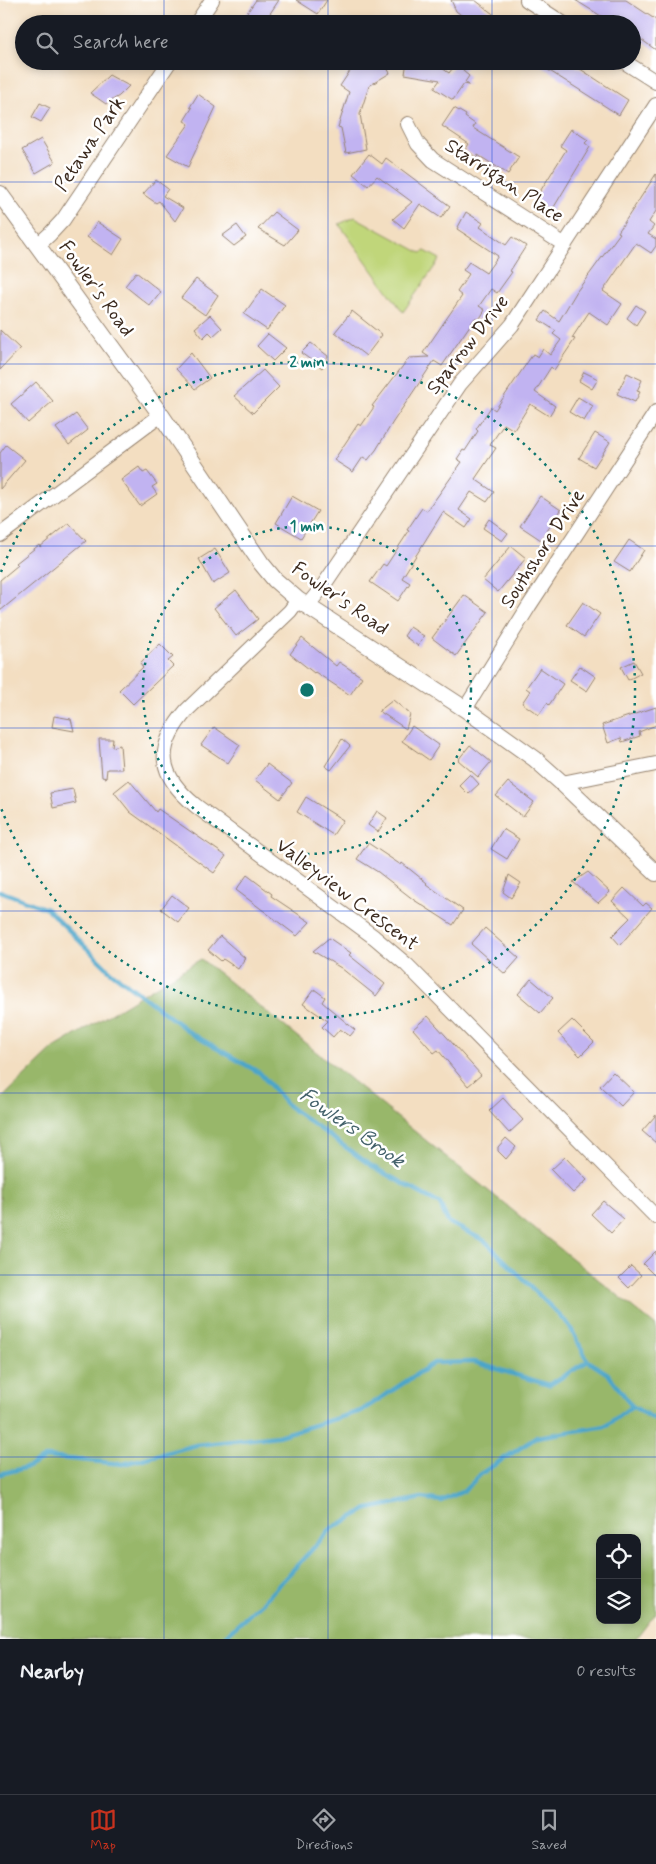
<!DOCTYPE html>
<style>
body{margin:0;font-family:Mynerve,sans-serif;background:#242831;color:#f1f3f6}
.controls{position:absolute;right:15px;bottom:15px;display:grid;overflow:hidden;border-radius:10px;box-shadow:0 2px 8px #0003}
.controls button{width:45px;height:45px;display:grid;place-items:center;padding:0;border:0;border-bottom:1px solid #363941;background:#171b24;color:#f1f3f6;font:25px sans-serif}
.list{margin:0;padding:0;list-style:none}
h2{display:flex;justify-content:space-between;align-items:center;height:65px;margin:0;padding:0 20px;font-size:21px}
h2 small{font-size:16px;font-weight:400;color:#9ea1a6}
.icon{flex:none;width:28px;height:28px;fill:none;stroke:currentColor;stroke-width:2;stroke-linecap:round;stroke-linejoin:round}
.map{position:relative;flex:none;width:656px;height:1639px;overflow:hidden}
.search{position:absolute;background:#171b24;box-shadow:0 2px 8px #0003;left:15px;right:15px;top:15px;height:55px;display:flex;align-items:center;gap:12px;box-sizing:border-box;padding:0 18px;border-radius:28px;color:#9ea1a6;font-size:19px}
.sheet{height:155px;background:#171b24}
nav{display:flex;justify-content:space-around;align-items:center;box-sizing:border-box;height:70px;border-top:1px solid #363941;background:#171b24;font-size:14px;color:#9ea1a6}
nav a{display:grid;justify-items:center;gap:2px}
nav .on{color:#c8321e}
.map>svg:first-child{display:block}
.green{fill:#c0d67a;stroke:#7e804c}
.forest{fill:#98b76a;stroke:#6a7044;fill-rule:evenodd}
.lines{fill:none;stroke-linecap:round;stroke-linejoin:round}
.stream{stroke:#4ca5c9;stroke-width:4.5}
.building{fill:#c1b3f1}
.minor-casing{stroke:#978470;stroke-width:16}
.tertiary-casing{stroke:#978470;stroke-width:18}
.minor{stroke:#fff;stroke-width:14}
.tertiary{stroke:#fff;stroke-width:16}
.grid{fill:none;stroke:#1d4ed8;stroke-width:1;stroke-opacity:0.55}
.ring{fill:none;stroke:#0f766e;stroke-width:2.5;stroke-dasharray:2.5 5}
.labels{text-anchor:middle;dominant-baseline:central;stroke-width:5;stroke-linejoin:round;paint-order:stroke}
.street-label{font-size:20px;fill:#3b2a1e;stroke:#fff}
.water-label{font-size:21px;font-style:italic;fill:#43616b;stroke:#fff}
.centre{fill:#0f766e;stroke:#fff;stroke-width:2.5}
.ring-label{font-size:15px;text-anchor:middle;font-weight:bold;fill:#0f766e;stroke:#fff;stroke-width:5;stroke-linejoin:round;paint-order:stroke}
</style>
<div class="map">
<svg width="656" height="1639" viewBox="0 0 656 1639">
<rect width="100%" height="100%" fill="#fff"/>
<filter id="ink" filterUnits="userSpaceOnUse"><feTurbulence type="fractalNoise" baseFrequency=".02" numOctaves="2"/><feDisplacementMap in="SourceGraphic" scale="10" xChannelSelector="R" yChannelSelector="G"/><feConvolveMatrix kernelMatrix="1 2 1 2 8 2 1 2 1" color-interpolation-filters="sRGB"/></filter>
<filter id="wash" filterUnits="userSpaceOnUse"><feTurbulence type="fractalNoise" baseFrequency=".0096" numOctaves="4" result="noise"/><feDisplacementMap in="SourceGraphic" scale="20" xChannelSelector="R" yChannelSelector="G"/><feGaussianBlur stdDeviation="1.12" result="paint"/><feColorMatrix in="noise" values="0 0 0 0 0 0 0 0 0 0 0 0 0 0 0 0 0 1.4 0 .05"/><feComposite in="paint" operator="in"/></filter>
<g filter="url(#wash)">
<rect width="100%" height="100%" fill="#f3dec1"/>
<path class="green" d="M355,217L421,253L425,251L440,259L403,312L339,224Z"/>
<path class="forest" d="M201,959L656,1326V1613L636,1639H0V1100L54,1048ZM600,1538H637V1620H600Z"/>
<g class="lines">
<path class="stream" d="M0,891L47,909L110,971L192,1034L260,1073L288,1106L373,1167L440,1204L448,1222L485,1241L569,1325L588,1361L608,1374L632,1406L656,1420
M0,1474L28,1467L47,1457L123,1464L196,1445L278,1436L361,1411L434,1363L474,1362L549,1385L588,1361
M222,1639L263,1602L332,1528L368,1509L422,1498L441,1501L464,1491L482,1473L537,1437L606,1426L632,1406"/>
</g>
<g id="blocks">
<path class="building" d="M256,0H279L263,24H239Z
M296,0H327L318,14Z
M451,0H475L506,24H473L456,11Z
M575,0H626L656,20V50L632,33V24H614Z
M367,61H383L390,73L369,86L360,114L366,149L346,153L341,128L338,127L349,92L340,86L350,71Z
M407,61H432L449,73L458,61H470L463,71L469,76L465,82L469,85L464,84L453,100L434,88L440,80L405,74Z
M534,61H568L628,100L619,115Z
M109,75L129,86L119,96L106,104L90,93Z
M198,94L216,107L188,167L167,155L189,124L184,121L192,108L190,107Z
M40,103L50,108L41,122L32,117Z
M454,108L466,115L465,117L475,124L473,128L519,157L508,174L478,155L477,158L465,150L469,144L442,126Z
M571,129L588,140L585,143L590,147L551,212L534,201L566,150L560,146Z
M41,139L55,162L36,173L22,150Z
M369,154L382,164L386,158L450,206L441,218L420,204L404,228L393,219L412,202L377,176L368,186L353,174Z
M656,174V211L649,222L654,226L648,234L656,239V246L651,253L636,243L603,291L622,304L608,325L589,312L572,338L575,339L554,370L551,367L535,392L555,406L549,416L530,404L514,430L504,424L490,445L496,448L475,479L494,492L487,502L471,492L459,510L472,519L466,528L443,512L402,578L410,583L398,601L370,582L383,564L386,566L409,531L407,530L422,508L427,511L462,462L457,459L463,450L465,451L478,431L476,429L491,407L495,410L533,354L538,357L543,349L550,355L561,340L553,334L556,331L539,320L545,311L559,321L577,291L620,233L618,232Z
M156,180L168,189L163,196L183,208L175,221L159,201L156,203L143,194Z
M274,212L298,230L285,245L258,229Z
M466,212L483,223L480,227L506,245L512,237L526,246L510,271L512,272L497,293L491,289L479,306L485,310L479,320L475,318L442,366L434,361L393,422L376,450L368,460L363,457L353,472L334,460L358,424L361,426L374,407L372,406L409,358L429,357L423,353L462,296L457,292L469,274L463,270L469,262L486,273L498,256L457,229Z
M97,222L123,239L113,255L87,237Z
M237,225L246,237L234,246L222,236Z
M136,272L161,292L150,306L125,286Z
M196,279L218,295L205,315L181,298Z
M262,289L285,305L267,330L244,314Z
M636,305L645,311L636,325L627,318Z
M352,311L382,335L366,356L335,332Z
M210,315L222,328L213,336L209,332L203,338L195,328Z
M0,330L20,349L0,370Z
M268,334L286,348L273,361L257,346Z
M311,343L328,356L322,368L301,353Z
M191,353L210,378L195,389L176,369Z
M263,370L279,387L253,413L234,396Z
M584,372L598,379L592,389L579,381Z
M627,373L642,380L637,391L640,392L635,402L617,394Z
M36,382L53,401L28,423L11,404Z
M578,397L593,406L584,421L569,412Z
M76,414L88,430L69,445L56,428Z
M595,433L610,442L594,467L579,458Z
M6,445L25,460L0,489V453Z
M139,467L143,473L147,471L157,484L152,487L157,494L140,506L121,480Z
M292,496L318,511L301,538L276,523Z
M540,496L561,510L541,540L520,526Z
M489,519L508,533L502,541L483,528Z
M69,523L86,541L0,611V580L18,565L16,563L39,545L40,547Z
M629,540L644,550L630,572L614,562Z
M511,546L526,558L498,592L483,580Z
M215,549L230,573L213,584L199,559Z
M236,590L258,619L236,636L214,608Z
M464,595L488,612L456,656L432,638Z
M583,602L600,614L584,637L567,625Z
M410,627L424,636L418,646L404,636Z
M302,638L336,666L339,662L362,677L350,695L315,672L314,673L290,654Z
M160,644L173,657L168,661L173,666L133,704L119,690L143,667L140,663Z
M634,661L641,673L628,680L621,667Z
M580,666L596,677L587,691L570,680Z
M540,668L563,684L549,705L547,703L539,715L522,703L530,691L526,688Z
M393,700L410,714L406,729L379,711Z
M656,707V725L639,732L640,736L622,742L621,738L608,743L602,725Z
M54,716L71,719L74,731L52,727Z
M412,726L439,745L429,760L402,741Z
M214,727L240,745L228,763L201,745Z
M99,739H113L112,747L120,745L122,769H107L106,778L102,777Z
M342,739L350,746L331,770L325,766Z
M470,745L491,762L478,777L458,760Z
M267,764L292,783L280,799L255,780Z
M470,774L479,784L468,794L459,785Z
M129,780L156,812L158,809L226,856L214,873L130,812L114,792Z
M508,782L534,802L523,817L496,796Z
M73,789L76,803L53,808L50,793Z
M306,797L343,820L333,835L297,812Z
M377,811L387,818L378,832L368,825Z
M503,829L519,839L507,859L491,849Z
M368,843L401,865L402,863L427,883L426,884L463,910L453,925L414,900L378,872L357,859Z
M588,872L610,892L598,903L573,882Z
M247,875L272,894L271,896L310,922L297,936L236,890Z
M509,875L521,883L511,898L503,892Z
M624,888L643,906L646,903L652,908L620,945L612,936L630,918L612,901Z
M172,895L189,908L178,922L161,909Z
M485,928L519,958L505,974L471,944Z
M220,936L245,958L238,969L223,959L221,961L208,950Z
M329,938L351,953L349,955L385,984L376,996L341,968L313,951Z
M531,979L553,998L540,1013L518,994Z
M314,989L325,997L322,1002L355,1030L350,1036L340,1029L333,1037L322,1027L328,1021L303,1004Z
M428,1016L481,1075L468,1086L438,1050L434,1053L413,1029Z
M572,1020L594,1042L580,1056L558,1033Z
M613,1072L634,1092L621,1106L600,1086Z
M503,1098L523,1120L509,1133L489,1111Z
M656,1115V1143L642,1131Z
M506,1138L516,1147L506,1159L498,1151V1147Z
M565,1157L587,1180L573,1193L551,1170Z
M603,1201L624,1219L611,1233L591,1214Z
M656,1251V1277L643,1264Z
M631,1266L641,1275L629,1288L619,1278Z"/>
</g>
</g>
<g filter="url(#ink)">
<use href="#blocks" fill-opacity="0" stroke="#978470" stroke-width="1"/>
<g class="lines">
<g class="minor-casing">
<path id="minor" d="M527,0L564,24
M196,24L212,0
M623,61L656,82
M408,124L418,144L433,160L565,245
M38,245L50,234L63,220L170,61
M0,535L161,415
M298,600L290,611L187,710C154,748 158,775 196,806L374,937L407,965L656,1217
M307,606L321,589L460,384L512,325L656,105
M465,709L529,606L656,412
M562,783L656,764"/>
</g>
<g class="tertiary-casing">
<path id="tertiary" d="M0,194L161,415L261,563L275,580L298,600L465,709L535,759L562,783L656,873"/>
</g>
<use href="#minor" class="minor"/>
<use href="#tertiary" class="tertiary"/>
</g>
</g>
<path class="grid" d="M164,0V24M328,0V24M492,0V24M164,61V1639M328,61V1639M492,61V1639M0,182H656M0,364H656M0,546H656M0,728H656M0,911H656M0,1093H656M0,1275H656M0,1457H656"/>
<g class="ring">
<circle cx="307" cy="690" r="164"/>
<path d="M1 572A328 328 0 1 1 1 808"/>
</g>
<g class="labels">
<g class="street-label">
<text transform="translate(90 144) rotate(-56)">Petawa Park</text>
<text transform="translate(504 181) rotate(33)">Starrigan Place</text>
<text transform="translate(96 289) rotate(54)">Fowler's Road</text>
<text transform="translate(468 345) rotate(-52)">Sparrow Drive</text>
<text transform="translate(543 549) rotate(-57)">Southshore Drive</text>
<text transform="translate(340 599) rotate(35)">Fowler's Road</text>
<text transform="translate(347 895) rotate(37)">Valleyview Crescent</text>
</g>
<g class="water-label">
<text transform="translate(352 1128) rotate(35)">Fowlers Brook</text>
</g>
</g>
<circle cx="307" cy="690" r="8" class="centre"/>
<g class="ring-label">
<text x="307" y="367">2 min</text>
<text x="307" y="531">1 min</text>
</g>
</svg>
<div class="controls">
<button><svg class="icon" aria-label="locate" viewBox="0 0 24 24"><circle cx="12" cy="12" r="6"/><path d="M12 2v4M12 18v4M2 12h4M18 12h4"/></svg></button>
<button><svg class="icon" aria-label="layers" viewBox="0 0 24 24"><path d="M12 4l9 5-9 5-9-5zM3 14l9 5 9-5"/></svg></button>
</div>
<div class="search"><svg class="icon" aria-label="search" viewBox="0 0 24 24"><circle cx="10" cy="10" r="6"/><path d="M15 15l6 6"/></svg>Search here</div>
</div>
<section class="sheet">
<h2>Nearby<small>0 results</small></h2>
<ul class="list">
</ul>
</section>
<nav>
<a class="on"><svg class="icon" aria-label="map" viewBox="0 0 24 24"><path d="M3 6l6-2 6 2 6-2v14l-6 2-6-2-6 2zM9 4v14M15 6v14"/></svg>Map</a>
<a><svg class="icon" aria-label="directions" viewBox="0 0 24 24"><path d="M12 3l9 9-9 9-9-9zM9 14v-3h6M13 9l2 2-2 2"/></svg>Directions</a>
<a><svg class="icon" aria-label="saved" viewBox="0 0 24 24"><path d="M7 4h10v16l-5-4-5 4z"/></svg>Saved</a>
</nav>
